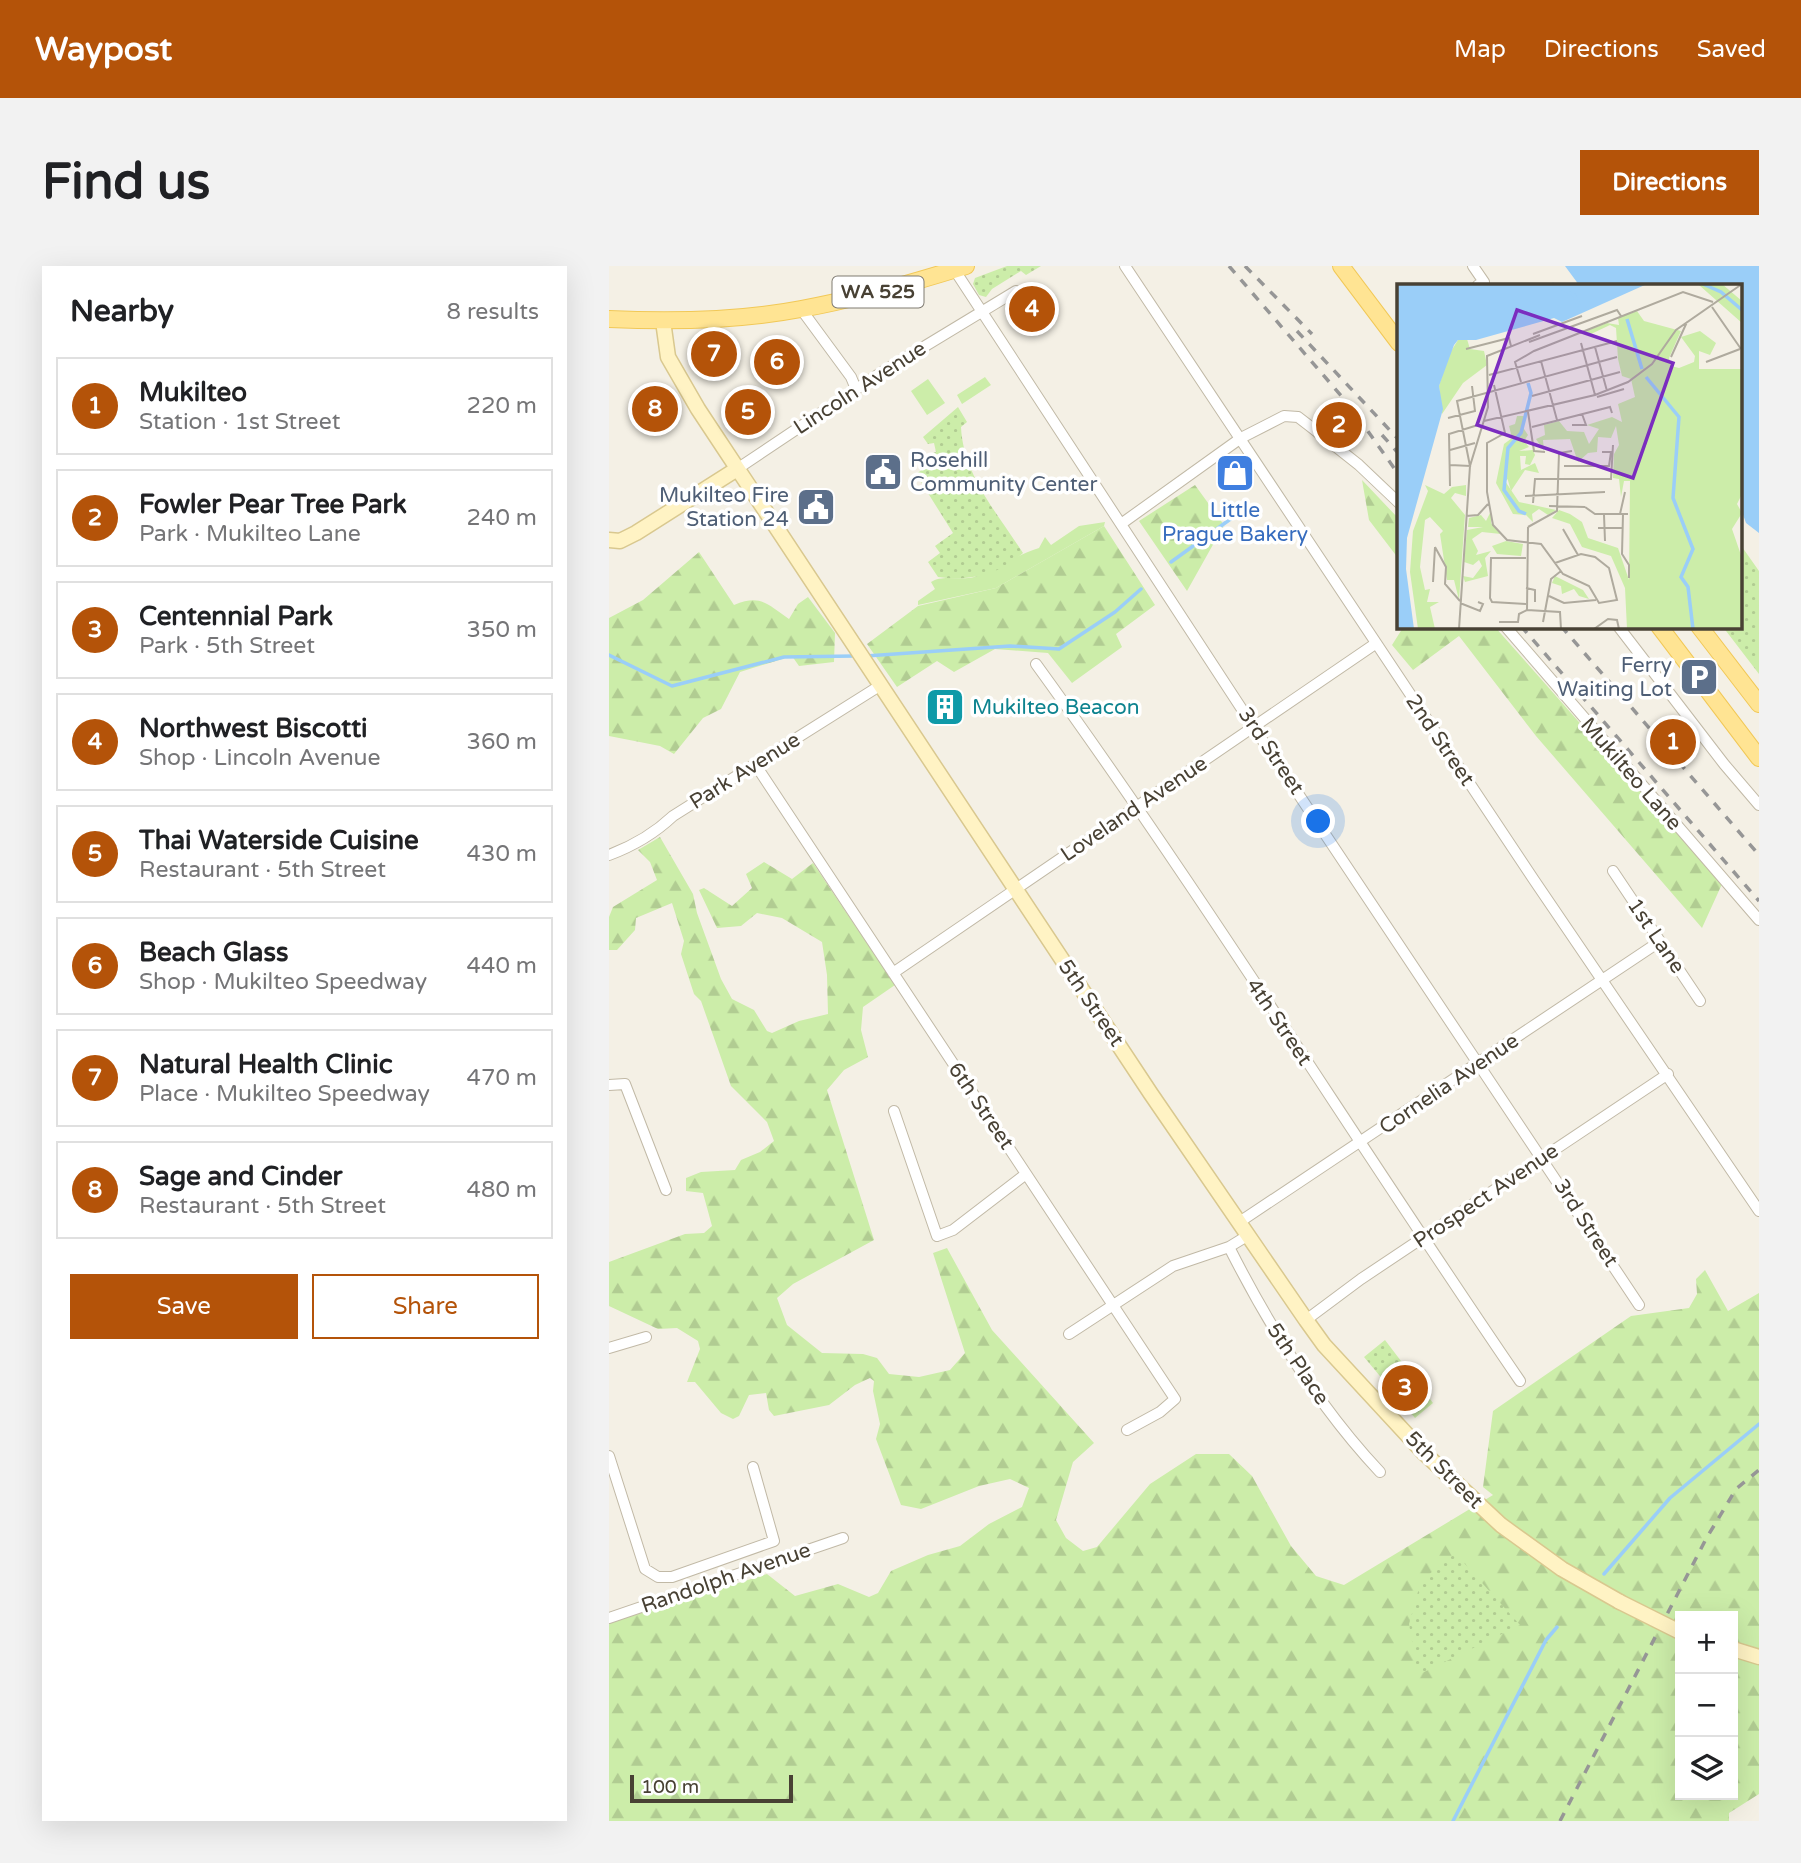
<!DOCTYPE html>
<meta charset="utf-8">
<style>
body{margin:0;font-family:"Varela Round",sans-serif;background:#f2f2f2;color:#202124}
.controls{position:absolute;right:21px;bottom:21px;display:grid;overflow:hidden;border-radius:0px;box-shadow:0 7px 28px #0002}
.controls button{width:63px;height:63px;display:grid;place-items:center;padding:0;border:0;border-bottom:2px solid #e0e0e0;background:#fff;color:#202124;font:35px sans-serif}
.scale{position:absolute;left:21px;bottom:18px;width:163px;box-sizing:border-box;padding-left:7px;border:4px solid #484134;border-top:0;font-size:19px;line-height:24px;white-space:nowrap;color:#484134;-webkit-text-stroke:5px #fff;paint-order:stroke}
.you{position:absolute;left:710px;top:556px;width:24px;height:24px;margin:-18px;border:5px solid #fff;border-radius:50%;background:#1a73e8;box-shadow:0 0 0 10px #1a73e833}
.badge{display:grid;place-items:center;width:46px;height:46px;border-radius:50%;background:#b45309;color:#fff;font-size:23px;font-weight:700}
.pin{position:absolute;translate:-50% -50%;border:4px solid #fff;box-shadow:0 2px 7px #0006}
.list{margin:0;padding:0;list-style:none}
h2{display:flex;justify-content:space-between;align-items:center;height:91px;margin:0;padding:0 28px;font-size:30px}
h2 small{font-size:23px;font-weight:400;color:#757577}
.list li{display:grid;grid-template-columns:46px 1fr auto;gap:21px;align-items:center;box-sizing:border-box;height:98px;margin:0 14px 14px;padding:0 14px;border:2px solid #e0e0e0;border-radius:0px}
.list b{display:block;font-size:26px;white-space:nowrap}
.list p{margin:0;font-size:23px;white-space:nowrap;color:#757577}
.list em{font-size:23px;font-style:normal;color:#757577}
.actions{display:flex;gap:14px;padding:21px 28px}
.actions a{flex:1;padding:16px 0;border:2px solid #b45309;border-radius:0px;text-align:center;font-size:24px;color:#b45309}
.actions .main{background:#b45309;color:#fff}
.icon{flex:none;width:38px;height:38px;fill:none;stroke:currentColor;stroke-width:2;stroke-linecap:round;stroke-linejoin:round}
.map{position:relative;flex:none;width:1150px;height:1555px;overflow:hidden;border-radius:0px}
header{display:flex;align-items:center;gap:42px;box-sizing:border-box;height:98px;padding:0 35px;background:#b45309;color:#fff}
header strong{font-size:33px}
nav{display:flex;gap:38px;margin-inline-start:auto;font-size:24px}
.intro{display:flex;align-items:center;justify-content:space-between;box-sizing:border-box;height:168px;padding:0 42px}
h1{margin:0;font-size:49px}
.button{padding:18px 32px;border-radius:0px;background:#b45309;color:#fff;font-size:24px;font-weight:700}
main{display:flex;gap:42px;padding:0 42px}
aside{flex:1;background:#fff;border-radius:0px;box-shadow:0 7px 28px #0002}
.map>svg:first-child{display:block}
.grass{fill:#cceda9}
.forest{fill:url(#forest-firs);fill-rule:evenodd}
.park{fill:url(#park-dots)}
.water{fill:#9acef8}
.pier{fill:#f4f0e5}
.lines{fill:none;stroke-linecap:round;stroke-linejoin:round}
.stream{stroke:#9acef8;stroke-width:3.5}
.street-casing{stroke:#c1b9a6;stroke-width:12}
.secondary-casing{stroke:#d9c88f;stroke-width:17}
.primary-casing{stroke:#f1c857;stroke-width:18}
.street{stroke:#fff;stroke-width:10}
.secondary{stroke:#fff3c4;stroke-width:14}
.primary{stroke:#ffe493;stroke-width:16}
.rail{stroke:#969696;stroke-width:3.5;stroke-dasharray:9 9;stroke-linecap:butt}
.secondary-bridge-casing{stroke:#d9c88f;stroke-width:17;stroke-linecap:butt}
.secondary-bridge{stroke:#fff3c4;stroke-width:14}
.labels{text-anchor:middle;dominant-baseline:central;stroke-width:7;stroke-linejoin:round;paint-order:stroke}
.shield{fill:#fff;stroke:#7f7a71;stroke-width:2}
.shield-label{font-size:19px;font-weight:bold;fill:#484134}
.street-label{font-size:21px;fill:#484134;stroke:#fff}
.service-label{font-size:21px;fill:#4e5e75;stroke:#fff;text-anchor:end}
.shop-label{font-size:21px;fill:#366cbe;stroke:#fff}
.culture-label{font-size:21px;fill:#0d838f;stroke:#fff;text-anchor:start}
.inset-river{fill:none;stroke:#9acef8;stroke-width:3.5}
.inset-road{fill:none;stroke:#afaa9e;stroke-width:2}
.view{fill:#7b2cbf;fill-opacity:0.15;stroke:#7b2cbf;stroke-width:3.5}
.inset-edge{fill:none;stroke:#484134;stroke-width:3.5}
</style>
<header>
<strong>Waypost</strong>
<nav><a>Map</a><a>Directions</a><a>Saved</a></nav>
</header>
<div class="intro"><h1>Find us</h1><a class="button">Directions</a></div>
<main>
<aside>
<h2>Nearby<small>8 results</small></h2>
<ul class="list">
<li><span class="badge">1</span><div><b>Mukilteo</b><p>Station · 1st Street</p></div><em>220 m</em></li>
<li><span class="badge">2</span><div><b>Fowler Pear Tree Park</b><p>Park · Mukilteo Lane</p></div><em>240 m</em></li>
<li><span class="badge">3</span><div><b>Centennial Park</b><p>Park · 5th Street</p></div><em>350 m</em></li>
<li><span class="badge">4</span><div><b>Northwest Biscotti</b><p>Shop · Lincoln Avenue</p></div><em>360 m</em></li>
<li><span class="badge">5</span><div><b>Thai Waterside Cuisine</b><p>Restaurant · 5th Street</p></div><em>430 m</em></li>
<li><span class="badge">6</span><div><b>Beach Glass</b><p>Shop · Mukilteo Speedway</p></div><em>440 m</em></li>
<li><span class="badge">7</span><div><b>Natural Health Clinic</b><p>Place · Mukilteo Speedway</p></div><em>470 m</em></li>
<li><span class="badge">8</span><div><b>Sage and Cinder</b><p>Restaurant · 5th Street</p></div><em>480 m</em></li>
</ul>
<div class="actions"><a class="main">Save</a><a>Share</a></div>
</aside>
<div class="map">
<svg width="1150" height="1555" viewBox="0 0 1150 1555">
<defs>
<pattern id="forest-firs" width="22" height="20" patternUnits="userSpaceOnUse" patternTransform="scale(1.75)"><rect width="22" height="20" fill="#cceda9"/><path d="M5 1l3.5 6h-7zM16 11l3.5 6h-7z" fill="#b1cc92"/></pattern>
<pattern id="park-dots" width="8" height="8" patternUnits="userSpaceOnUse" patternTransform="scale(1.75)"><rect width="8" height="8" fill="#cceda9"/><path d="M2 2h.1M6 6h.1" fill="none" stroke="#b1cc92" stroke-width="1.8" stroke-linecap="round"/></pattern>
</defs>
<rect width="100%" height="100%" fill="#f4f0e5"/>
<path class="grass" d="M376,111L382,119L353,138L348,129Z
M319,113L336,137L318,149L302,125Z
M496,256L495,260L387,322L309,339V335L326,323L322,316C334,308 351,315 365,311C388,304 407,289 430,282L436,271L442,279L470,260Z"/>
<path class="forest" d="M753,214L789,252V292L760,254Z
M586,219L615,259L578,325L530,255Z
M495,260L546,339L507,368L513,381L463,417L439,387L386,383L345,406L328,395L288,421L258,378L309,340L387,322Z
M90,286L125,339C152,328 158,338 180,353L189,338L199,331L226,367L225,396L190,400L183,390L131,406L112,443L94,452L65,488L51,480L0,470V352L34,334Z
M795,360L886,361L1113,618L1093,662L927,470L850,370L804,404L783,379Z
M51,571L84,628L88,647L112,713L123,733L145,744L158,765L163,767L190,755L219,748L218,709L213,676L173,652L148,647L132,660L108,662L90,624L95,622L123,640L143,622L137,608L155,596L183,613L204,597L286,719L254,741L252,764L259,791L235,804L218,824L265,974L184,1018L168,1032L178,1059L213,1087L254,1088L268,1092L280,1108L310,1111L341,1104L356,1087L324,987L338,982L383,1064L485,1177L464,1196L447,1254L457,1272L474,1285L488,1281L541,1218L587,1188H620L643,1210L682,1280L707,1310L735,1319L884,1229L874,1221L884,1145L1022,1050L1080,1042L1088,1028L1087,1013L1096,1004L1119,1045L1150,1027V1528L1120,1547V1555H0V1357L158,1308L186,1330L229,1318L260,1331L269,1327L282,1305L319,1289L351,1280L380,1258L413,1241L420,1222L401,1213L370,1220L312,1243L292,1239L267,1173L271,1158L264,1125L265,1115L261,1112L246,1119L220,1139L165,1150L160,1144L157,1127L140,1129L130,1150L124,1153L112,1147L86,1116H78L91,1083L89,1075L68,1062L49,1063L0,1040V996L76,968L95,967L103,960L94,927L77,925V912L92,906L126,904L132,894L151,886L165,875L158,856L122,820L92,735L85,728L72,688L75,675L63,637L27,652L26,664L8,684H0V651L4,641L48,614L41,596L29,584ZM1071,1350H1124V1529H1071Z"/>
<path class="park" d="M398,0H432L417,9L412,5L383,23L377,31L370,29L364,18L366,12Z
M731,140L748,162L730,178L712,157Z
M349,141L358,156L352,161C354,209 389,248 414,287C391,308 360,316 329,311L319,296L331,287L326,280L344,267L307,208L327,194L324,187L327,186L325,177L319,178L314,171Z
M1131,278L1150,305V408L1114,361L1131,360Z
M776,1074L824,1137L806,1152L755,1091Z
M846,1287L911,1359L809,1409L800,1358L812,1315Z"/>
<path class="water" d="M945,0H1150V299L1131,268V19H964Z"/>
<path class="pier" d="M943,0H956L970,19H959Z
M1131,240L1137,257L1150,267V302L1131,275Z"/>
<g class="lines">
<path class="stream" d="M562,296L634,244
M0,389L63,420L175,391L246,390
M257,390L401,380L450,383L506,346L532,323
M995,1308L1061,1232L1150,1158
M844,1555L937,1374L948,1361"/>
<g class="street-casing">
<path id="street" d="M343,0L638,451L1030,1039
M516,0L925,614L1150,945
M864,0L875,16L869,19
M192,43L242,111L247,123
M128,203L270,108L407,25
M512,258L632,172L675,150L689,151L702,161L750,199L790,237
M896,360L1150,654
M1009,360L1115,498L1150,539
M427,398C596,631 748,877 911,1115
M146,498L566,1133L551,1146L518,1164
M0,589C24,580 45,568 64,550L272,419
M1004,605L1091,735
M284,707L766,378
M0,819L16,818L57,924
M285,845L328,970L344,964L417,908
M629,957L1050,676
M620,981C661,1062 709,1140 771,1206
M697,1054L752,1013L1059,808
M460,1068L564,1000L620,981L638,970
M0,1082L37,1071
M0,1190L36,1303L49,1311H63L165,1275L144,1201
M0,1352L234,1272"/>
</g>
<g class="secondary-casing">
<path id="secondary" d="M54,55L59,91L89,143L542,828L697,1054L715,1079L814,1186L892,1259L953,1303L1011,1336
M0,274L11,275L27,267L128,203
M1124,1383L1150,1391"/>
</g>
<g class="primary-casing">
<path id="primary" d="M732,0L790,77
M0,53C64,56 129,55 192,43C248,33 303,17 357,0
M1050,360L1150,492
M1090,360L1150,438"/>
</g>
<use href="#street" class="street"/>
<use href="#secondary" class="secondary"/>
<use href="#primary" class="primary"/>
<path class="rail" d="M620,0L741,140L790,209
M636,0L703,68
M688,65L790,174
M773,169L790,188
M912,360L1150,635
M952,360L1150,589
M951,1555L1097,1273L1127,1223L1150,1204"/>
<g class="secondary-bridge-casing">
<path id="secondary-bridge" d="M1011,1336L1071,1366"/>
</g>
<use href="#secondary-bridge" class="secondary-bridge"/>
</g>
<defs>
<g id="civic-square" transform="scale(2.0125)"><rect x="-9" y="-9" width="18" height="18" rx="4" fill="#5c6f8a" stroke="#fff"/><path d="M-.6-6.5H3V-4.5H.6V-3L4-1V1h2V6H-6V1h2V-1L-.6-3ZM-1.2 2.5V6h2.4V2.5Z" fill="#fff"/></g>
<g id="shop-square" transform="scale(2.0125)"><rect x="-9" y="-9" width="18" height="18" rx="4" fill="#3f7fe0" stroke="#fff"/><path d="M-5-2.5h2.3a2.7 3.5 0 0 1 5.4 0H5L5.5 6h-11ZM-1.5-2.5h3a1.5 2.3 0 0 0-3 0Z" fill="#fff"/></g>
<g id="parking-square" transform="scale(2.0125)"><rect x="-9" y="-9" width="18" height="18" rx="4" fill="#5c6f8a" stroke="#fff"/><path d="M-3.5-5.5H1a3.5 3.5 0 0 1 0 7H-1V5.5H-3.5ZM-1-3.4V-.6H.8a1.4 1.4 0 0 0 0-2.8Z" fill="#fff"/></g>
<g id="building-square" transform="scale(2.0125)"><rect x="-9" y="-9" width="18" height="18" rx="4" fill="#0f9aa8" stroke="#fff"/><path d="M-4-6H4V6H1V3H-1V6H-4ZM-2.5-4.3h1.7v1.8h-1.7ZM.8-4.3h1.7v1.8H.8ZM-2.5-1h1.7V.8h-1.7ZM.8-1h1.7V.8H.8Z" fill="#fff"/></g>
</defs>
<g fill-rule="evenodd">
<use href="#civic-square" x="274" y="206"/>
<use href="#shop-square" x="626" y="207"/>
<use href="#civic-square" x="207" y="241"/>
<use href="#parking-square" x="1090" y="411"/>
<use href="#building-square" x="336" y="441"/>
</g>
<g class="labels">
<rect class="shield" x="223.5" y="10.5" width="91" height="31" rx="5"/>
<g class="shield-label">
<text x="269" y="26">WA 525</text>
</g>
<g class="street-label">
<text transform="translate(251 122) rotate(-33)">Lincoln Avenue</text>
<text transform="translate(831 474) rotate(56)">2nd Street</text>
<text transform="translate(662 485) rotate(56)">3rd Street</text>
<text transform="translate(136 505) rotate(-32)">Park Avenue</text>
<text transform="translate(1022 508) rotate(49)">Mukilteo Lane</text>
<text transform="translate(525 543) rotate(-34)">Loveland Avenue</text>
<text transform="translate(1047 670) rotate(56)">1st Lane</text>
<text transform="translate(482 737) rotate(56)">5th Street</text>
<text transform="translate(670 756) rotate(56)">4th Street</text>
<text transform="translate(840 818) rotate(-34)">Cornelia Avenue</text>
<text transform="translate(372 840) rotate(56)">6th Street</text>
<text transform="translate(877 930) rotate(-34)">Prospect Avenue</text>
<text transform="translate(977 957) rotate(57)">3rd Street</text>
<text transform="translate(689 1098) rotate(56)">5th Place</text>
<text transform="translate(835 1204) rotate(45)">5th Street</text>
<text transform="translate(117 1312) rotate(-19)">Randolph Avenue</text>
</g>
<g class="service-label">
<text x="301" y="194" text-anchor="start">Rosehill<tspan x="301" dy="24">Community Center</tspan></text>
<text x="180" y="229">Mukilteo Fire<tspan x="180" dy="24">Station 24</tspan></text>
<text x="1063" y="399">Ferry<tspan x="1063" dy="24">Waiting Lot</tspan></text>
</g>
<g class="shop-label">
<text x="626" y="244">Little<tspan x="626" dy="24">Prague Bakery</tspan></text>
</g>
<g class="culture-label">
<text x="363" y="441">Mukilteo Beacon</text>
</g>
</g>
<g transform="translate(788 18)">
<rect width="345" height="345" fill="#f4f0e5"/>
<path d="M138,179L142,189L128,186L114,207L110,193Z" fill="#cceda9"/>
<path d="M325,0L345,17V39L302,1ZM240,27L247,37L284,47L272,74L274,82L282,84L297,78L298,72L284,53L303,47L319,59L313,71L302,67V85H345V210L340,220L345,229L335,245L345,274V341L341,345H230L228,304L214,272L185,263L173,240L155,234L162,226L173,230L185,238L191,254L221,264L232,296L233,197H227L224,213L222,195L216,194L217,170L222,161L219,142L214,154L201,153L200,168L191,169L181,178L173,155L146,156L147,167L139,155L148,151L147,141L162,137L170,147L187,148L192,160L202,145L190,141L215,133L225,138L221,120L238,113L234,95L225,92L221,75L219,44L213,41L194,50L186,48L210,39L222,41L221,34ZM120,132H127L125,142L131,151L127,157L132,163L122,167L136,166L138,171L133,181L128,180L129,172H123L124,186L108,197L122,218L159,226L151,231L142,225L135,230L136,238L129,231L116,230L99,199L107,160L115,154L112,142L118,140ZM28,201L47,210L55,203L69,201V212L58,209L54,214L68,231L62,316L57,296H50L43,250L46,247L33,233L28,236L23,283L28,306L33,305L30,318H42L33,323L38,345H21L13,288L16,247L31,207ZM94,227V239L104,250L85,248L75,255L81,267L79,271L94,267L88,274L91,292L68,298L66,292L76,294L85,282L82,276L76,281L67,278L70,246L86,243H71L72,234L84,231L89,237ZM109,257L126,260L124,272L100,270L95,262Z" fill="#cceda9"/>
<path d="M70,55L73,65L87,67L90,81L66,99L45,130L42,102L51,72L61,56ZM158,292L186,306L192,315L182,312L177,305L165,310L164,302L155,299Z" fill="#cceda9"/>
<path d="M0,0H250L165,38L157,34L79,56H61L57,61L42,102L46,125L10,254L9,285L17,345H0Z" fill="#9acef8"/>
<path class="inset-river" d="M155,0L177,11L182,22M306,0L324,8L345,26M230,35L245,85M249,93L282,133L276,214L296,265L284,293L291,303L296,345M129,230L122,227L107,206L111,164L124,149L134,109L131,99"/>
<path class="inset-road" d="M315,23L344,65M136,50L185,32M132,58L220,26L224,32M184,59L198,111M198,63L210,107M69,65L112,54L114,62M274,73L290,38M144,77L160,136M309,78L343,65M92,91L220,57M124,98L118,78L137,67L286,8L316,18M97,101L108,149L90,159V208L96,241L110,256L144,260L166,290L192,302L202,319L220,316L212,284L198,273L184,270L158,279M135,112L223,88M200,113L227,105M131,128L137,167L148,168M51,134L78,127L75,102M87,137L198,111L231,98L255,80L279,46L345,0M175,141H189L185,130M135,143L213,123L215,129M53,166L78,159M53,181L73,182L60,117L220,73M167,182H212L214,168H205M53,202L52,150L81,141M128,212L208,208M136,219L138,195H214L216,161M152,222L188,223M188,223L198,230H231M223,230L228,208M226,230L225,270L232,281V294M207,231L208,257M69,232L81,231L91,220M131,243L160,227L162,169L175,167M201,244H226M166,245L181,271M38,263L49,283L48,300L63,317M129,274H94L93,314L95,318L129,320M36,298L38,263M129,304L138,306V318M152,312L167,319L199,316M63,319L83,327L86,320L81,318M130,326L131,243M130,326L163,328L164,345M102,338H121L122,330L130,326M146,338L154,295L164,287M62,345L73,182L91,123L90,72L143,51M197,345L211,335L220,336L222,345"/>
<path class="view" d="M120,26L276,79L236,194L80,141Z"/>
<rect width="345" height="345" class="inset-edge"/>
</g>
</svg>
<div class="controls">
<button>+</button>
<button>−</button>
<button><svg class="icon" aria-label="layers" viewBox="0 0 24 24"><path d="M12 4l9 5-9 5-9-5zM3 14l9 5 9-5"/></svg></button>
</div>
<div class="scale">100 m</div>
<div class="you"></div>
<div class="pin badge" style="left:1064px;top:476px">1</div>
<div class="pin badge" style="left:730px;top:159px">2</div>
<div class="pin badge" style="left:796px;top:1122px">3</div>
<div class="pin badge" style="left:423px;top:43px">4</div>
<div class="pin badge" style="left:139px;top:146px">5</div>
<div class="pin badge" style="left:168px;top:96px">6</div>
<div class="pin badge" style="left:105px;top:88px">7</div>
<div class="pin badge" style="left:46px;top:143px">8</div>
</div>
</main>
